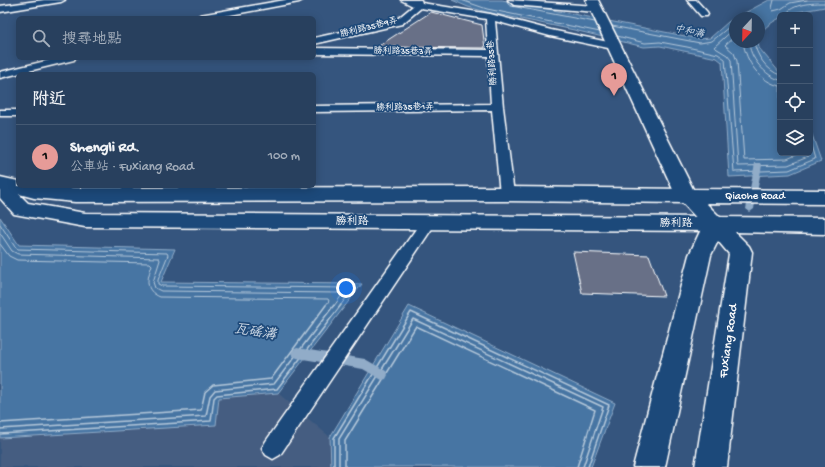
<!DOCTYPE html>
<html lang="zh-TW">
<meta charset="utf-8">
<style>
body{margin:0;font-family:"Gochi Hand","LXGW WenKai TC",sans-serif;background:#344b67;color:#f1f3f6}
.controls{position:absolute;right:12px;top:12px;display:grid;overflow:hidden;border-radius:6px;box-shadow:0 2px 10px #0003}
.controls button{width:36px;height:36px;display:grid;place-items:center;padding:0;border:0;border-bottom:1px solid #445973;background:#28405e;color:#f1f3f6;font:20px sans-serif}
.compass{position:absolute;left:729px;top:12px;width:36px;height:36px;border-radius:50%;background:#28405e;box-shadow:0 2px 10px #0003;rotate:202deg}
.you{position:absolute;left:346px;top:288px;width:14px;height:14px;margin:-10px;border:3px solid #fff;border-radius:50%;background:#1a73e8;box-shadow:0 0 0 6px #1a73e833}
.badge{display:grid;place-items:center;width:26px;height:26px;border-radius:50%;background:#e69b98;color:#111;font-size:13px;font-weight:700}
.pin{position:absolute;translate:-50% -33px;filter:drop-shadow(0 1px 2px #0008)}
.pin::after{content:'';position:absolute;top:21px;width:14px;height:12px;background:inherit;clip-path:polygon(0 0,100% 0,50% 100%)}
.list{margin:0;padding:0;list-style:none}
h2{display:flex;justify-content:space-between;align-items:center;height:52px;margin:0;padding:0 16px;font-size:17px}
h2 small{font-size:13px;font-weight:400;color:#a5afbc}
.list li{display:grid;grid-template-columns:26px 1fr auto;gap:12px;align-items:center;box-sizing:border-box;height:64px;padding:0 16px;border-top:1px solid #445973}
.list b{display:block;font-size:15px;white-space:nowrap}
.list p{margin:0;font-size:13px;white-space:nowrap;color:#a5afbc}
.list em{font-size:13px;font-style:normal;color:#a5afbc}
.icon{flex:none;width:22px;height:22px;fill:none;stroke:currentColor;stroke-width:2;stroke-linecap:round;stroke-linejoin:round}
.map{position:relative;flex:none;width:825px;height:467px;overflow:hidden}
.search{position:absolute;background:#28405e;box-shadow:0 2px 10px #0003;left:16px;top:16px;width:300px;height:44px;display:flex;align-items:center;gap:10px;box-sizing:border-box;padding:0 14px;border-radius:6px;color:#a5afbc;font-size:15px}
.panel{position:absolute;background:#28405e;box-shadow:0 2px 10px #0003;left:16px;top:72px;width:300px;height:116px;border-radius:6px}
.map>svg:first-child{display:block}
.built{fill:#445d81}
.water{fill:#4775a3;stroke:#91acc8}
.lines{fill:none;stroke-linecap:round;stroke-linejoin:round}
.shore-far1{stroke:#b5c8da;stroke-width:1}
.shore{stroke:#b5c8da;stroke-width:1.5}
.stream{fill:#91acc8;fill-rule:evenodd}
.building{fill:#677087;stroke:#fff}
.service-casing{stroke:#fff;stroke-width:3}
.minor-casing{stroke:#fff;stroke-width:3}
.tertiary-casing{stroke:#fff;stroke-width:3}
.service{fill:#1f4a7a;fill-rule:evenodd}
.minor{fill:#1f4a7a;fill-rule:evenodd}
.tertiary{fill:#1f4a7a;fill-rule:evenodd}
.labels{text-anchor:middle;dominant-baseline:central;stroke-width:3.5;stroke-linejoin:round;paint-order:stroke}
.far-street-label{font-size:9px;fill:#fff;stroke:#1f4a7a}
.far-water-label{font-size:10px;font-style:italic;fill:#d1dce8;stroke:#1f4a7a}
.street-label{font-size:11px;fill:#fff;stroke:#1f4a7a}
.near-street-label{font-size:13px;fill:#fff;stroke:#1f4a7a}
.near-water-label{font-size:14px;font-style:italic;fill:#d1dce8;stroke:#1f4a7a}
</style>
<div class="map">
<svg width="825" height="467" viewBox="0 0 825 467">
<rect width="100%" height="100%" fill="#35557e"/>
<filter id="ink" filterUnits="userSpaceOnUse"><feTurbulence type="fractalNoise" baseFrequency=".025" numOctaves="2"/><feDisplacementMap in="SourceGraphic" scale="8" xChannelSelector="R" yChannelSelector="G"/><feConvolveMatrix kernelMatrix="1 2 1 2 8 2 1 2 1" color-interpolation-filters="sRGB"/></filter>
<g filter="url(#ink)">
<path class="built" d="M278,393L330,437L331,467H0V438L215,425L218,398Z"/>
<path class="water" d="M452,0H502L700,39L710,38L728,22L769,0H825V7L780,15V18C772,22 763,28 759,36V18H735V42H758L759,48L780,73V153H810V129L821,161L790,174L729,177L722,62L717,58L660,46L644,47L574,30L487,12L468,7Z
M0,217L19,245L175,249L161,282L362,284L278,393L219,398L216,425L0,438Z
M409,306L615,403L591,467H331L330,437Z"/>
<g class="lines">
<path class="shore-far1" d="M461,0L487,9L600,32
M507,0L508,4L511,6L595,22
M774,0L772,8L773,11L781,9L790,3L807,0
M785,15C793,3 812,3 825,3
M612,26L700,43L712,41L735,22
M735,28L714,47L727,55L731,60L738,166L788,165L808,157L809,153
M617,36L645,43L660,42L687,47L718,54L725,59L734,172L789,170L815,159L810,142
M735,36L725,45L734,53L737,61L744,160L787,159L801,153
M743,42C746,62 760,82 780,86
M749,42C749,57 765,76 780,80
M754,42C756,55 767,71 780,75
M0,224L15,247L18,249L167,253L168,255L158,280V284L162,286L350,288L352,290L340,306
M0,233L12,251L18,254L159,258L160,260L153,282L155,288L161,291L340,293L342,295L334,306
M0,244L9,256L17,260L150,263L152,265C147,279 144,290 160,297L328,299L329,301L325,306"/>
<path class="shore" d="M0,423L201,410L205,392L213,385L271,379L326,305
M0,429L206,416L210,396L215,390L274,384L334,305
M0,434L211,421L214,398L217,395L277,389L341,305
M334,467V438L411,312L609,405L588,467
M339,467V439L413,319L603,407L583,467
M345,467V441L416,326L595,410L577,467"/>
<path class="stream" d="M755,163H761L762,165L754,209L750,212L746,209Z
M297,348L365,359L386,371L388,375L386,379L382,380L363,369L297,358L293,356L291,353L293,350Z"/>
</g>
<path class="building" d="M431,12L482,25L485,48L377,47Z
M573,252L649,255L664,296L582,293Z"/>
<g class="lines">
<g class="service-casing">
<path id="service" d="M44,0H65L61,2L0,12V6Z
M285,0H303L299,2L214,18H196L200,15Z
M401,0H421L422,3L490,14L551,30L613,43L618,46L613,49L550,36L495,21L503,107L514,194L512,197L507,199L502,197L500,194L492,110L314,112V106L491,104L488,56L314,54V48L488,50L486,19L421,8L402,24L314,44V38L396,20L413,6Z
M508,0L596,6L600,9L596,12L514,5Z
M687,0H696L707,12L708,14L707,16H701Z
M58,58H75L74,60L0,78V72Z
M0,110H18V116H0Z
M428,218L433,219L435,223L433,227L280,455L273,459L266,455L262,448L266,441L423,219Z"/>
</g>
<g class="minor-casing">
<path id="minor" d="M0,177L18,181V186H50L75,188L507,187L686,189L693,191L696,196L693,201L686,203L507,201L75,202L34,198L19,194L28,203L85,213L715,217L723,219L726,224L723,229L715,231L85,227L14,214L0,198Z"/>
</g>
<g class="tertiary-casing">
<path id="tertiary" d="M586,0H598L693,189L825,190V204L706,203L720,217L825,218V234L735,232L749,246L752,252L727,467H695L729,254L718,241L711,255L665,467H633L689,255L703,225L676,196Z"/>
</g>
<use href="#service" class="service"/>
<use href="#minor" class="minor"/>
<use href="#tertiary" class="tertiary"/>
</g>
</g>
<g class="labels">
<g class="far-street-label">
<text transform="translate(369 28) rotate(-14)">勝利路35巷9弄</text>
<text transform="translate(403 52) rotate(1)">勝利路35巷3弄</text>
<text transform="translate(493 63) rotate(-94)">勝利路35巷</text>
<text transform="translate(405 108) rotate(-1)">勝利路35巷1弄</text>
</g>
<g class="far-water-label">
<text transform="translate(689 32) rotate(11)">中和溝</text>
</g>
<g class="street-label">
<text x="755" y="197">Qiaohe Road</text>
<text x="352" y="222">勝利路</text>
<text x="676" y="224">勝利路</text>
</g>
<g class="near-street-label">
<text transform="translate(729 341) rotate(-82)">Fuxiang Road</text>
</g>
<g class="near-water-label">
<text transform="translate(255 333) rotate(9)">瓦磘溝</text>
</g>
</g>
</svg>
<div class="controls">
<button>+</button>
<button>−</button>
<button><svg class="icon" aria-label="locate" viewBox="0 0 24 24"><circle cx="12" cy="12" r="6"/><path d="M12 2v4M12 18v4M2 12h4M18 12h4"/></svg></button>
<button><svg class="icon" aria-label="layers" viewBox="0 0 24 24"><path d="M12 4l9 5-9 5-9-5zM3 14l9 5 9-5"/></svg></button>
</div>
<svg class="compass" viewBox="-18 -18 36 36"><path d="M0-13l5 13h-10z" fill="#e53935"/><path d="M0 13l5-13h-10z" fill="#a5afbc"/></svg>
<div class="you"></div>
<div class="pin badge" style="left:614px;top:96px">1</div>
<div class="search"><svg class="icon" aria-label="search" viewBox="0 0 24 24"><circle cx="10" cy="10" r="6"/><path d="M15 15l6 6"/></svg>搜尋地點</div>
<section class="panel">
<h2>附近<small></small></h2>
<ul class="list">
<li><span class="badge">1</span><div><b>Shengli Rd.</b><p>公車站 · Fuxiang Road</p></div><em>100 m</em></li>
</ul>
</section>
</div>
